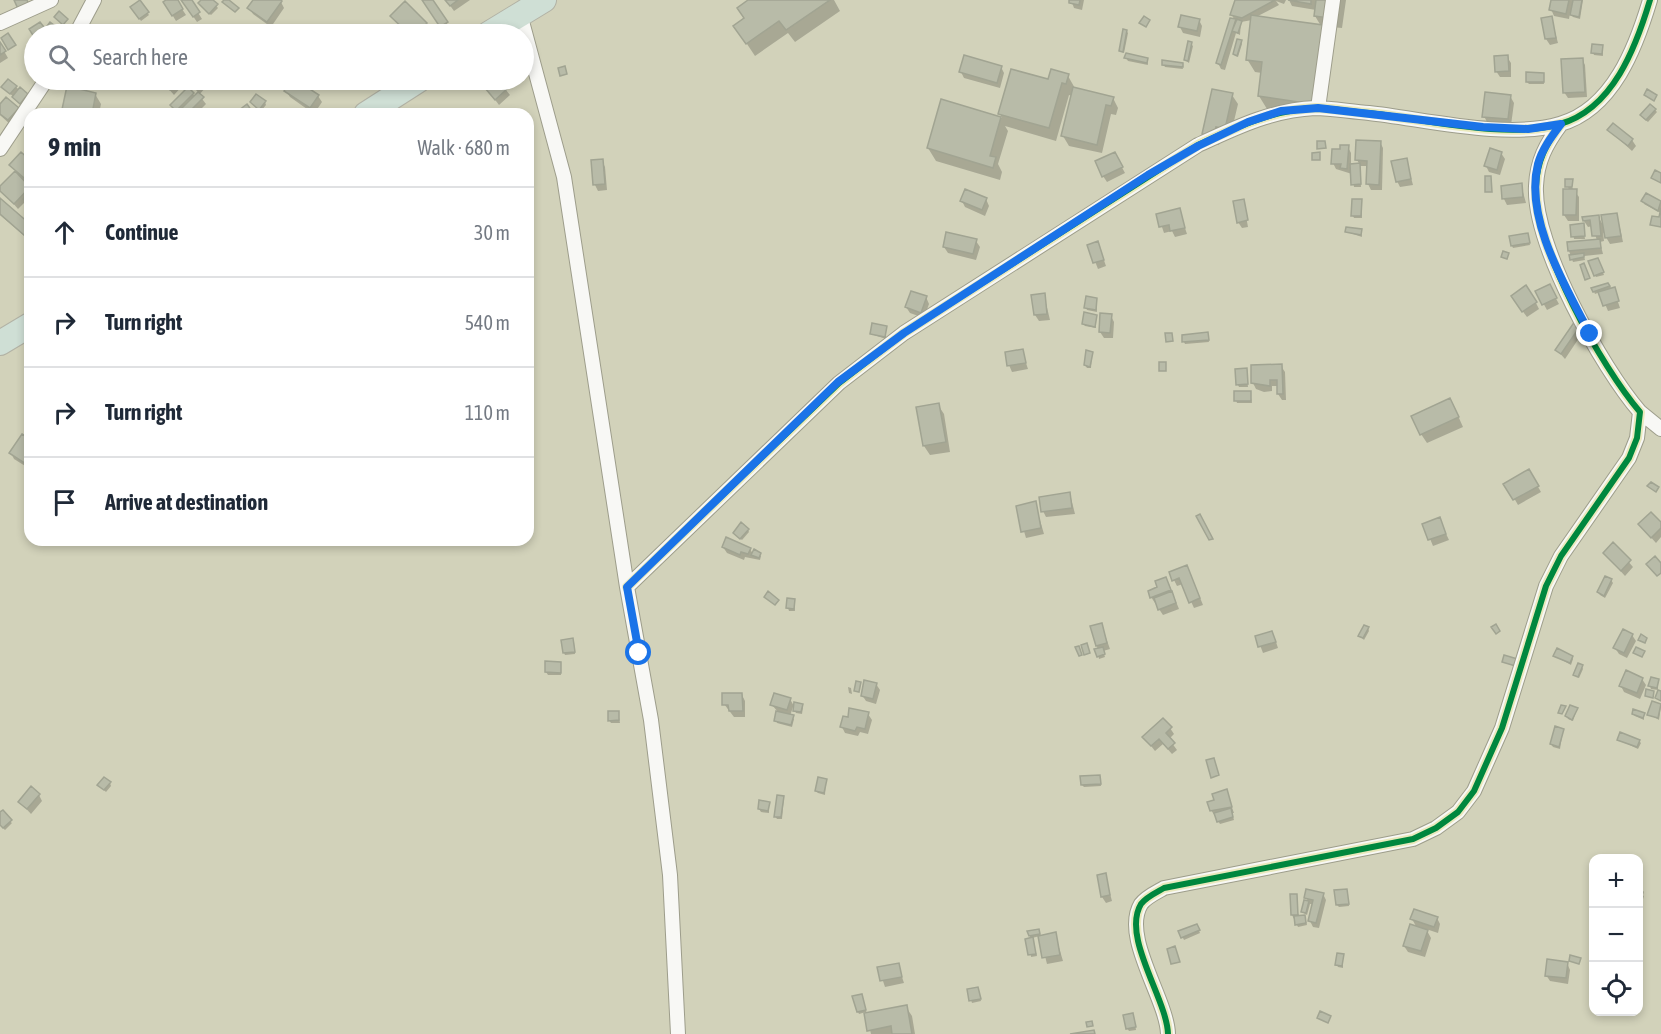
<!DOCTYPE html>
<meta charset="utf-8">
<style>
body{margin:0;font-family:"Asap Condensed",sans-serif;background:#f6f6f7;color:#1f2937}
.controls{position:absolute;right:18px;bottom:18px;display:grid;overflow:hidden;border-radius:12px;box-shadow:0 3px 9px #0003}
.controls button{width:54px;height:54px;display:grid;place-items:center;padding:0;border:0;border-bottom:2px solid #e0e1e3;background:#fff;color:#1f2937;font:30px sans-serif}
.stop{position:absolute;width:18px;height:18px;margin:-14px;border:4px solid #1a73e8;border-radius:50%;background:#fff}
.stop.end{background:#1a73e8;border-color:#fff;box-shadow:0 2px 6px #0008}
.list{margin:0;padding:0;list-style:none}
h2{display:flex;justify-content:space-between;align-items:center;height:78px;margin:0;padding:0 24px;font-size:26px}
h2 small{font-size:20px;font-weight:400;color:#747a83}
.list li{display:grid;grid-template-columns:39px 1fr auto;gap:18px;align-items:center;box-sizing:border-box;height:90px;padding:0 24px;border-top:2px solid #e0e1e3}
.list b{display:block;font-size:22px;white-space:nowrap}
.list em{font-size:20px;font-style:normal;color:#747a83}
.icon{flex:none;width:33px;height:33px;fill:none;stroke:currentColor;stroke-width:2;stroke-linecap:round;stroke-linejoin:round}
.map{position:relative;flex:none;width:1661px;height:1034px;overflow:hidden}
.search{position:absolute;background:#fff;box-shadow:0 3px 9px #0003;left:24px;top:24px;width:510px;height:66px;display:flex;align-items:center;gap:15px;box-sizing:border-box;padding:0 21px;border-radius:33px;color:#747a83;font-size:22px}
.panel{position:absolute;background:#fff;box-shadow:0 3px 9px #0003;left:24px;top:108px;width:510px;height:438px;border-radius:18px}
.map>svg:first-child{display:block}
.shadow{fill:#0003}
.building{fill:#b8bba8;stroke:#a1a492;stroke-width:1.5}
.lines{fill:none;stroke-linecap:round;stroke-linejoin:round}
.street-casing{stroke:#9d9d8b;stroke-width:16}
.highway-casing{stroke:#b2b2a5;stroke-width:26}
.street{stroke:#f8f8f5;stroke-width:14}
.highway{stroke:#cfdfd5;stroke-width:24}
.cycleway-casing{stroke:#eae9bd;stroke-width:10}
.cycleway{stroke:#00873e;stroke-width:6}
.route{stroke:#1a73e8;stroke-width:8}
</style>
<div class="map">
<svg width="1661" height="1034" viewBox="0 0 1661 1034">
<rect width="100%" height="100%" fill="#d2d2ba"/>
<path class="shadow" d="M169,0H176L186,15L176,21L165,3Z
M182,0H190L202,19L197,22Z
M203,0H211L218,8L211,15L201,6Z
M255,0L281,2L284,8L271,27L253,14L249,8Z
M423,0H432L450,28L444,32Z
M446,0H470L454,11Z
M751,0H834L840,11L795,42L788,33L755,56L735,26L745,19Z
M1071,0H1084L1082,10L1074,8Z
M1237,0H1286L1284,4L1276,1L1279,5L1256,17L1321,26L1315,16L1316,10L1292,6L1289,0H1346L1342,28L1321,26L1329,39L1319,116L1267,109L1259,96L1262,73L1255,72L1247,59L1252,20L1241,22L1240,35L1236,33L1225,70L1221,69L1218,63L1231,20L1235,21L1232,15Z
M1553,0H1583L1580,19L1573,17L1570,13L1569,19L1554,16L1551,9Z
M139,2L149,15L141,21L132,7Z
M392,16L426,24L430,30L425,34H408Z
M1551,17L1558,43L1550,45L1546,39Z
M1199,20L1202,26L1200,37L1183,33L1180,27Z
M40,24L47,34L34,35L31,30Z
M1126,31L1128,33L1124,53L1120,51Z
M1241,41L1242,44L1238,57L1234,54Z
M0,44L8,58L0,63Z
M1191,44L1193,46L1189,63L1185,60Z
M1602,46L1603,56L1594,55L1593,53Z
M1507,57L1511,63V77H1500L1496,71Z
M1126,58L1147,59L1148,65L1128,61Z
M1582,59L1585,65L1587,97L1568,98L1564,92Z
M1163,64H1182L1183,69L1165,67Z
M1001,67L1004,73L1000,88L964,78L961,72Z
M1543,74L1544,84H1529L1527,82Z
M1068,76L1076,90L1113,98L1118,108L1116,115L1111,114L1102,153L1069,146L1063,136L1072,96L1069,95L1056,141L1005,126L1008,131L998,164L1002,172L1000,180L936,161L928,148L942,101L1002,118L1000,114L1049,81Z
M161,80H181L184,84L174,95Z
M186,80H201L206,87L199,95L206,104L196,114H178L171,105L193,94L195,97L199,93Z
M294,80L318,96L322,102L314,114L290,97L286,91Z
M302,80H323L316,89Z
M498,80L510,95L499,105L487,89Z
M3,87H16L28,98L22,105Z
M95,94L101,104L99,114H63Z
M1232,95L1238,104L1230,138L1221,136L1219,145L1210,143L1204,134Z
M1510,96L1514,103L1511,125L1487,122L1484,116Z
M265,102L266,105L261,111L251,103Z
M0,106L18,109L21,115L12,126L0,115Z
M1655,110L1657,112L1648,122L1643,118Z
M1609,130L1632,140L1636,146L1632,151Z
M1380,142L1383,148L1382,190H1371L1368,184V166H1360L1361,187H1354L1352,174L1336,169L1333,163L1348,147L1351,153V165H1360L1357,160Z
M1501,153L1505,159L1500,175L1489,172L1486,166Z
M1406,159L1413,185L1400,187L1397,181Z
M1118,160L1125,173L1107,182L1103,176Z
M602,161L605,167L607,190L598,191L595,185Z
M30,162V206L26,201L18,209L0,188L16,172L11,165Z
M1567,181L1579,197V221H1568L1564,215L1569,191Z
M1521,185L1526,203L1507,205L1504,199Z
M1647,195L1661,203V213L1644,204Z
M986,199L989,206L985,216L965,207L962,201Z
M0,200L30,226L29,240L0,215Z
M1243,200L1248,227L1242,228L1238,222Z
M1361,201L1362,218H1354L1353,216Z
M1179,210L1187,234L1175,237L1172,231L1164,233L1158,215Z
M1617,214L1623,242L1610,244L1603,232L1604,241L1600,242L1603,254L1584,256L1585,260L1573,262L1569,251L1597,241L1593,226L1588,227L1584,221L1598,216L1604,227Z
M1583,225L1585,239H1574L1572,226Z
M1361,231L1362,237L1347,232Z
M1527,235L1530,245L1513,248L1512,246Z
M976,241L980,247L976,260L948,253L944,247Z
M1089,246L1100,249L1106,266L1098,269Z
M1599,262L1604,275L1596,277L1595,275Z
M1608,284L1615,293L1620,308L1608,311L1600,292L1595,294L1593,289Z
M1549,286L1559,304L1547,310L1537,292Z
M1044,295L1050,320L1039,321L1035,315Z
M926,297L929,304L924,318L910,313L906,307Z
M1096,299L1097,312L1087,310L1086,308Z
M1516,302L1536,303L1539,309L1527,317Z
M1096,316V328L1085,326L1083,323Z
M1111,316L1114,322L1113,338H1104L1100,332Z
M1575,323L1583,332L1565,359L1557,350Z
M886,328V339L871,334Z
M1207,334L1209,342L1185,344L1184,342Z
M1022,351L1028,369L1012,372L1009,365Z
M1092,353L1091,368H1087L1085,365Z
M1281,366L1285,372L1286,400H1282L1278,394V386H1272V391L1264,392L1256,389L1253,383Z
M1246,370L1248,387H1239L1238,385Z
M1250,393L1252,403H1237L1236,400Z
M938,405L944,414L950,452L930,455L924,446Z
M1455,409L1463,427L1427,443L1421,434Z
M30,441V469L14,459L11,453Z
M1529,471L1541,492L1518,505L1506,484Z
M1070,494L1075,514L1046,517L1043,511Z
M1035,503L1044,534L1026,538L1017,507Z
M1439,519L1449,540L1433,546L1424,524Z
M1661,524V537L1656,543L1640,525Z
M748,530L749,532L742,540L736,535Z
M1613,544L1633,567L1625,576L1604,553Z
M723,547L750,549L753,554L761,556L760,560L745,557L744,560L727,553Z
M1190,573L1203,605L1194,608L1183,584L1177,586L1174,580Z
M1611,580L1613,583L1605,598L1600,595L1598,592Z
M1169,584L1179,609L1163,615L1151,597Z
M794,600L795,611H789L788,608Z
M1101,624L1110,649L1103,651L1105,657L1099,659L1097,646Z
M1368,628L1369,631L1364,640L1360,636Z
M1632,635L1636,641L1627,658L1619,654L1615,648Z
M1257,637L1275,639L1278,648L1263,653Z
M574,642L575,654L565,655L564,653Z
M1555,656L1572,657L1573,659L1571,665Z
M560,663L561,675H548L546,672Z
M1582,667L1583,669L1579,678L1575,675Z
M1642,679L1646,685L1640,699L1624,692L1621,686Z
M1658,681V690L1651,689L1650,686Z
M876,684L880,690L876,704L866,701L862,695Z
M848,687L851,688L852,694L849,693Z
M742,695L745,701V717H734L724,704Z
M790,699L795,708L802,705L803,707L802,714L796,713L793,707L790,716L794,719L792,727L777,723L778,712L772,705Z
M1653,703L1661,706L1659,720L1649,714Z
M1577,709L1573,721L1568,719L1567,716Z
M618,712L620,723H611L609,720Z
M868,714L872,720L868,734L860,732L858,736L845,733L842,727Z
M1633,714H1644V720L1635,716Z
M1170,728L1174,734L1169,739L1177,750L1172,754L1163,744L1155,751L1144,737Z
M1563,730L1560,749L1553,747L1551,744Z
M1619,740L1639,741L1641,743L1638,749Z
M1100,777L1101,786L1084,787L1082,785Z
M826,780L825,795L818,793L816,791Z
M110,783L111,786L106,792L99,785Z
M1226,791L1234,813H1232L1234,820L1220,824L1211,810Z
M39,795L42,801L31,814L20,802Z
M784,797L782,819H777L775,816Z
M769,803V813L761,812L759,809Z
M0,814L12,823L5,830L0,825Z
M1105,875L1112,901L1106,903L1102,897Z
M1347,890L1349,906L1339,907L1337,905Z
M1638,892L1644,896L1641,905H1638Z
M1323,894L1326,900L1319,928L1313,927L1310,921L1314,904H1310L1307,915L1302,912L1305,902L1309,903L1306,897Z
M1296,896L1298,917H1305L1307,925L1298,927L1292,915Z
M1437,918L1440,924L1438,933L1426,929L1431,938L1425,957L1408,952L1404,946L1417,928L1412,919Z
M1197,926L1200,933L1184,940L1180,932Z
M1039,931L1041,937L1055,934L1063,961L1047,964L1040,936L1032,938L1037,956L1031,957L1030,936Z
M1343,956V968L1338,967L1337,965Z
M1567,963L1570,970L1568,984L1550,981L1546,975Z
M898,965L904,983L885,987L879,969Z
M978,989L981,1001L972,1003L971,1000Z
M862,998L867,1014L906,1007L912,1016L915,1034H871L866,1012L859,1014L858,1012Z
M1134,1017L1136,1030L1129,1031L1127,1028Z"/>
<path class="building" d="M14,0H27L30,7L19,11Z
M140,0L149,12L139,19L130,7Z
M166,0H178L183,9L172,16L163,2Z
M181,0H192L200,12L193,17Z
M201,0H213L218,4L209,14L198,3Z
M224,0H229L239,8L235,12L222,2Z
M253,0H281L282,1L267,22L247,8Z
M422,0H433L448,22L440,27Z
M445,0H458L450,6Z
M748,0H830L786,30L779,21L746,44L733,26L744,18L737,8Z
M1069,0H1080L1079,5L1069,3Z
M1235,0H1275L1242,18L1230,15Z
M1288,0H1311V4Z
M1316,0H1340L1337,19L1314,16Z
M1551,0H1569L1566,14L1549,10Z
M1573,0H1582L1579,17L1570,15Z
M405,1L427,23L416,34H409L390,16Z
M59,11L68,19L63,25L54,17Z
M1181,15L1200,19L1197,31L1178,27Z
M1251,15L1323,25L1312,104L1258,96L1262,62L1246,60Z
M1144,16L1150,20L1146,27L1139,23Z
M1552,16L1556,38L1545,39L1541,18Z
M1230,18L1236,19L1221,65L1216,63Z
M1237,19L1242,21L1238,33L1232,31Z
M40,22L47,31L34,34V37L29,29Z
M50,22L62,31L59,34L47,26Z
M1123,29L1127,30L1123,52L1119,51Z
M8,33L16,45L8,50L1,38Z
M1237,39L1242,40L1237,56L1233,54Z
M1188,41L1192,42L1188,61L1184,60Z
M0,42L6,51L0,55Z
M1592,44L1603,45L1602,54L1591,53Z
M1126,53L1148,58L1147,63L1124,58Z
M964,55L1002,66L997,83L959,72Z
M1508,55L1509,71L1495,72L1494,56Z
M1583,58L1585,92L1563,93L1561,59Z
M1162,60L1183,63V67L1162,65Z
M565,66L567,74L560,76L558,68Z
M1011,69L1048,79L1051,69L1069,74L1066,84L1062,83L1049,128L998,114Z
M1526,72L1544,73V82H1526Z
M8,79L17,86L10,94L1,87Z
M160,80H179L170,90Z
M186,80H204L196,88Z
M292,80H296L319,95L310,108L284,91Z
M495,80H500L508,88L495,100L485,88Z
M67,86L96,93L92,114H61Z
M20,87L28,94L20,104L12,97Z
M188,87L194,93L176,111L170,105Z
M1073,87L1114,97L1111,106L1106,105L1097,145L1061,136Z
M1212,89L1233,93L1225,129L1216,127L1214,136L1202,134Z
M1647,89L1657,95L1654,101L1644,95Z
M198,92L204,97L187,114H180L178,112Z
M1485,92L1511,95L1508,119L1482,117Z
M256,94L266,101L259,110L250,102Z
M6,97L19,108L8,120L0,114V104Z
M941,99L1001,117L990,156L996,157L993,168L927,148Z
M247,104L254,114H234Z
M1650,104L1656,109L1646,120L1640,115Z
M1613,123L1633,139L1628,146L1607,130Z
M1356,140L1381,141L1379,185L1366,184L1367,161L1355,160Z
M1317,141H1325L1326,148L1317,149Z
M1340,145H1349L1347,169L1340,168L1341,164H1331L1332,149H1340Z
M1490,148L1502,152L1497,170L1484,166Z
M21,152L30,160V183L9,165Z
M1115,152L1123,167L1102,177L1095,161Z
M1320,152V160H1312V153Z
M1407,158L1411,179L1396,182L1391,161Z
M603,159L605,184L593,185L591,160Z
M1360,163L1361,184L1351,185L1350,164Z
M1655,170L1661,173V183L1651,178Z
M15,171L30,187L14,204L0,191V186Z
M1485,176H1491L1492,192H1485Z
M1565,179H1573L1572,187H1565Z
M1522,183L1523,197L1502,199L1501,186Z
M965,189L987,198L982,210L960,201Z
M1563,189H1577L1576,215H1563Z
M30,190V204L23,199Z
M1646,193L1661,201L1658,211L1641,201Z
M0,198L30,224V229L24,235L0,214Z
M1244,199L1248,220L1237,223L1233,201Z
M1352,199H1362L1361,216H1351Z
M1180,208L1185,228L1170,231L1169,225L1159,227L1156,214Z
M1661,208V227L1650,225L1652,216L1659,217Z
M1617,213L1621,236L1605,238L1601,215Z
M1599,215L1601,236H1592L1590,220L1583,221L1582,217Z
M1584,223L1585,236L1571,237L1570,225Z
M1346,227L1362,229L1361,235L1345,232Z
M946,232L977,239L973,254L943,247Z
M1528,233L1530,243L1511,246L1509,236Z
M1600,239L1601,248L1568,251L1567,242Z
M1098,241L1104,260L1093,263L1087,245Z
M1503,251L1509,253L1507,259L1501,257Z
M1584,253V257L1570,260L1569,255Z
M1598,258L1604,272L1594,276L1588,261Z
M1584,263L1590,278L1585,280L1580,265Z
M1608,283L1610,286L1593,292L1591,288Z
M1550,284L1557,298L1542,305L1535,291Z
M1526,285L1537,302L1522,312L1511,296Z
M1615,287L1619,301L1603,306L1598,292Z
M911,291L927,296L921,313L905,307Z
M1045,293L1047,314L1034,315L1031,295Z
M1086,296L1097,298L1096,310L1084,308Z
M1084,312L1097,315L1095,327L1082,324Z
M1100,313L1112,314L1110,333L1099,332Z
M1575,321L1581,325L1561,354L1555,350Z
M872,323L887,326L885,337L870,334Z
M1208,332L1209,340L1182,342V335Z
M1165,333H1172L1173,341L1166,342Z
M1023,349L1026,363L1007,366L1005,352Z
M1086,350L1093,352L1090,367L1084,365Z
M1159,362H1166V371H1159Z
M1282,364L1283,394H1277V380H1270V386L1251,383V365Z
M1247,368L1248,384L1236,385L1235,369Z
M1234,391H1251V401H1234Z
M1450,398L1459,417L1420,435L1411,416Z
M939,403L946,442L923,446L916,407Z
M22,434L30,439V458L26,464L9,453Z
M1529,469L1539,486L1513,500L1503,484Z
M1651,482L1659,487L1656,492L1647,486Z
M1070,492L1072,508L1041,512L1039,497Z
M1036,501L1041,528L1021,532L1016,506Z
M1651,512L1661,522V528L1651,538L1638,524Z
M1200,514L1213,539L1209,540L1196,516Z
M1440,517L1446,534L1428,540L1422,524Z
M741,522L749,529L740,539L733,533Z
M726,537L751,548L748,554L741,552L740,555L722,547Z
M1613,542L1631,560L1621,571L1603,553Z
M754,549L761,553L759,558L751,555Z
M1655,556L1661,563V573L1657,576L1646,564Z
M1187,565L1200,598L1189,603L1179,578L1172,581L1169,572Z
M1605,576L1612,579L1604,596L1597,592Z
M1166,577L1171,590L1150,598L1148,591L1157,587L1155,581Z
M768,591L779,600L775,605L764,597Z
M1172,591L1176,603L1158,610L1154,598Z
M787,598L795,599L794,609L786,608Z
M1102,623L1107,643L1096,646L1090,626Z
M1496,624L1500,631L1496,634L1491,627Z
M1364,625L1369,627L1363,638L1358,636Z
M1623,629L1633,634L1624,653L1613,648Z
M1272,631L1276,642L1258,647L1255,636Z
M1641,634L1647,638L1645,643L1638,640Z
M573,638L575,652L563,653L561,640Z
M1087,643L1090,653L1084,655L1081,645Z
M1079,646L1082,655L1079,656L1075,647Z
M1103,647L1105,654L1097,657L1094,649Z
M1636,647L1645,651L1642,657L1633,653Z
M1557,648L1573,656L1570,663L1553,656Z
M1504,655L1521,660L1519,667L1502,662Z
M545,661L561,662V673L545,672Z
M1578,663L1583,665L1578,677L1573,675Z
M1626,670L1643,678L1637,693L1619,686Z
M1651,677L1659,679L1657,688L1648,686Z
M864,680L877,683L873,699L861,696Z
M856,681L861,682L859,692L854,691Z
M1646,689L1654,691L1653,698L1645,696Z
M1658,690L1661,691V701L1655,698Z
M722,693H742L743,711H729L728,705H722Z
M774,693L791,698L787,710L770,705Z
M1652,701L1661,704L1658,718L1647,715Z
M794,702L803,704L801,712L793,711Z
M1561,705L1566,706L1562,714L1558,713Z
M1570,705L1578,708L1572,720L1565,716Z
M849,708L869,712L865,729L857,727L855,731L840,727L843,716L848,717Z
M1633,709L1645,713L1643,718L1632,714Z
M608,711H619V720L608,721Z
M776,711L794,715L791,725L774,721Z
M1163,718L1172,727L1166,733L1175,743L1168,749L1159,739L1151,746L1142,737Z
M1555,726L1564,729L1559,747L1550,744Z
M1620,732L1640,740L1637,747L1617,740Z
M1214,758L1219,775L1211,778L1206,760Z
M1100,775L1101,784L1081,785L1080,776Z
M104,777L111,782L104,790L97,785Z
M818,777L827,779L824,793L815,791Z
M31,786L40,794L27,809L18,802Z
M1227,789L1232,807L1210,811L1207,802L1214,800L1212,794Z
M777,795L784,796L781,817H774Z
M759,800L770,802L768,811L758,809Z
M1231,808L1233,817L1217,822L1214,813Z
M3,810L12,820L3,828L0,825V812Z
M1106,873L1110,895L1101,897L1097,875Z
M1306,889L1324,893L1316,923L1308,921L1313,900L1304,898Z
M1347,889L1349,904L1336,905L1334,890Z
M1638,891L1643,892L1640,904L1638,903Z
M1290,894H1297L1298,915H1291Z
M1304,900L1309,901L1306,913L1301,912Z
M1414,909L1438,917L1434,927L1410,919Z
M1305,915L1306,923L1295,925L1294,916Z
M1197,924L1200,930L1181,938L1178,931Z
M1410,924L1428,930L1421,951L1403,946Z
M1039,929L1040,934L1029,936L1027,931Z
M1056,932L1060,955L1042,958L1038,936Z
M1033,937L1036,954L1028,955L1025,939Z
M1175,946L1180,962L1171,964L1167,949Z
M1337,953L1344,954L1342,966L1335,965Z
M1570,955L1581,958L1579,964L1569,961Z
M1547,959L1568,962L1566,978L1545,976Z
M899,963L902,977L880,981L877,967Z
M978,987L981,999L969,1001L967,989Z
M862,994L866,1010L857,1012L852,996Z
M907,1005L912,1034H892L891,1026L867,1031L864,1013Z
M1320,1011L1331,1016L1328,1023L1317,1018Z
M1133,1013L1136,1027L1126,1029L1123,1015Z
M1092,1021L1093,1026L1087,1027L1086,1022Z
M1094,1030L1095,1034H1070Z"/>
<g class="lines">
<g class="street-casing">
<path id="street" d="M520,14L564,177L627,587L651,720L670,875L678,1034
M0,23L51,0
M76,34L94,0
M1318,108L1333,0
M0,149L46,80
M1640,412L1661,429
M627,587L839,383L904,333L1198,145C1237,127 1272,110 1315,108C1332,108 1352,112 1369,113C1424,119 1508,140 1560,124C1613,109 1636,47 1650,0
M1168,1034C1167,999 1121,937 1141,904C1146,897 1157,892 1164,888L1413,839L1436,828L1458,812L1474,791L1502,728L1546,586L1561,556L1629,458L1637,438L1640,412C1602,368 1533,245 1536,186C1537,161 1546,144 1561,124"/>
</g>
<g class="highway-casing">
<path id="highway" d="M488,34L544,0
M366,114L419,80
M0,343L30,325"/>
</g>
<use href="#street" class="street"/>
<use href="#highway" class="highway"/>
<g class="cycleway-casing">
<path id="cycleway" d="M627,587L839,383L904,333L1198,145C1237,127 1272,110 1315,108C1332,108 1352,112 1369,113C1424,119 1508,140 1560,124C1613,109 1636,47 1650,0
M1168,1034C1167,999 1121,937 1141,904C1146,897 1157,892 1164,888L1413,839L1436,828L1458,812L1474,791L1502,728L1546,586L1561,556L1629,458L1637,438L1640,412C1602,368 1533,245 1536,186C1537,161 1546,144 1561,124"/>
</g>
<use href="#cycleway" class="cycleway"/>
</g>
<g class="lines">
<path class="route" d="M639,653L627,587L838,382L904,333L1148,175L1198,146L1248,122L1281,111L1318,108L1483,127L1528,129L1561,124C1552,136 1542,149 1538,164C1524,219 1566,287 1590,334"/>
</g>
</svg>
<div class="controls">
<button>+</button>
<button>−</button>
<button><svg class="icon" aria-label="locate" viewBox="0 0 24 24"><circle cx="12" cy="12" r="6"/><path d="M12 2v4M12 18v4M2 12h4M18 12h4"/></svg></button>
</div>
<div class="stop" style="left:639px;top:653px"></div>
<div class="stop end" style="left:1590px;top:334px"></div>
<div class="search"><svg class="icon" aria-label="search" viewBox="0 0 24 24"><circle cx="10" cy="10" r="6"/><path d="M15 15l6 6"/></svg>Search here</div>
<section class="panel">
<h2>9 min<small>Walk · 680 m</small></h2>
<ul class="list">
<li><svg class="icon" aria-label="ahead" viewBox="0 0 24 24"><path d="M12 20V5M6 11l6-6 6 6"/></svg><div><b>Continue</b></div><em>30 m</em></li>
<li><svg class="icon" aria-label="right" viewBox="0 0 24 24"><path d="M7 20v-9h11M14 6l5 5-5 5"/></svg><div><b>Turn right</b></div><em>540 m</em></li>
<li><svg class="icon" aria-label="right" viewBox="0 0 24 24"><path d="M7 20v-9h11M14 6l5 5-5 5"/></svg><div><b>Turn right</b></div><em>110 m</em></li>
<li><svg class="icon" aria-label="arrive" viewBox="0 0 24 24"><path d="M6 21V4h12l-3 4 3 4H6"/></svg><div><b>Arrive at destination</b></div></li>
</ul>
</section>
</div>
